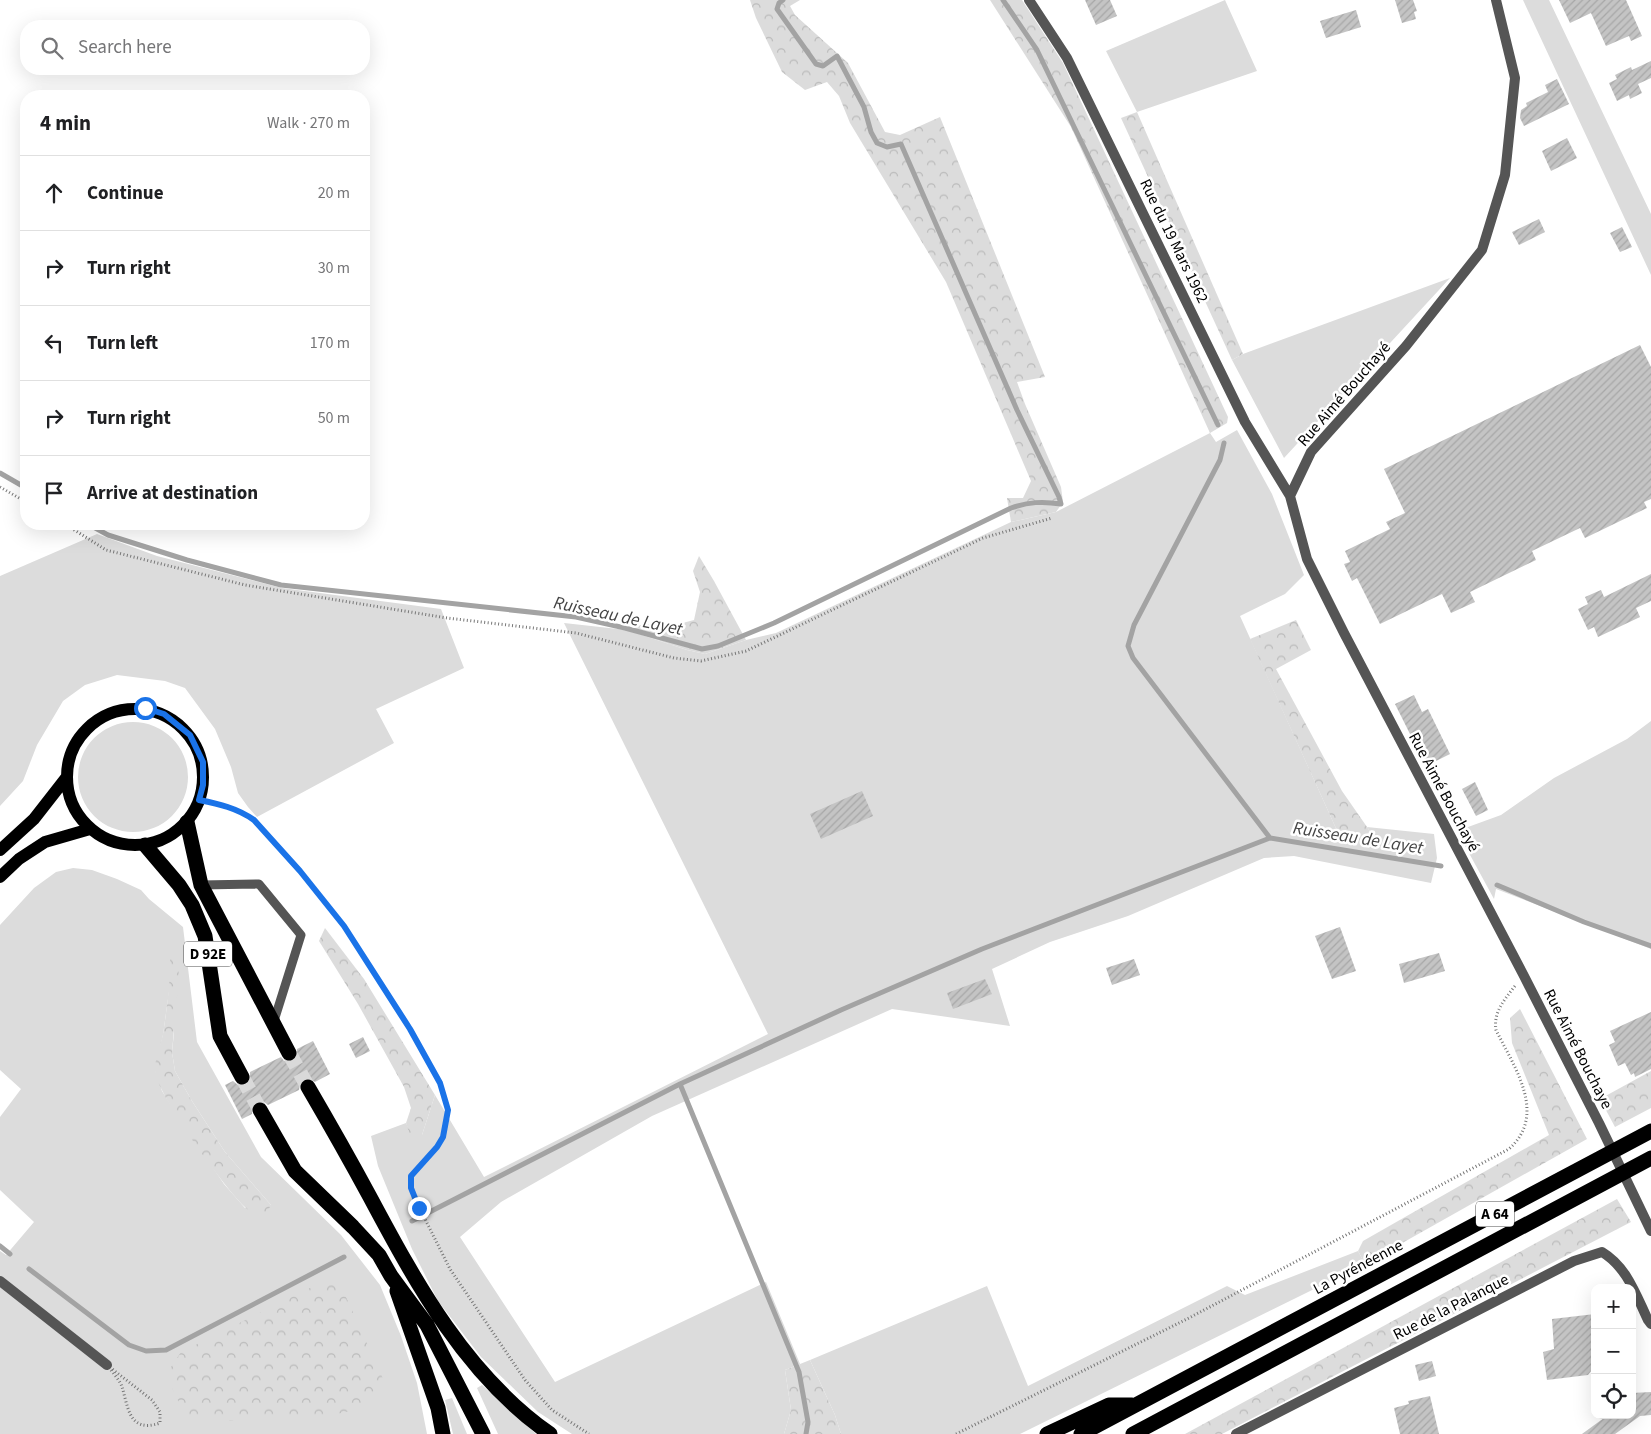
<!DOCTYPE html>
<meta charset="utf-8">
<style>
body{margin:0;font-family:"Source Sans 3",sans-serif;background:#f2f2f2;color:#202124}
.controls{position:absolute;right:15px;bottom:15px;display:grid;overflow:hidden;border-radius:10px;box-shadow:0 5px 20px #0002}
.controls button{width:45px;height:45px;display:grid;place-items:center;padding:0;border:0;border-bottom:1px solid #e0e0e0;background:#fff;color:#202124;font:25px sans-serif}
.stop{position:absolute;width:15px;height:15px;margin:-11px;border:4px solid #1a73e8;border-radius:50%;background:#fff}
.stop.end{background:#1a73e8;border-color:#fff;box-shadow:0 1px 5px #0008}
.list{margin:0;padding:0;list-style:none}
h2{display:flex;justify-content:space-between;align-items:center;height:65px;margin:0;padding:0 20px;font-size:21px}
h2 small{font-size:16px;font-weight:400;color:#757577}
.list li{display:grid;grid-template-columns:32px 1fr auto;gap:15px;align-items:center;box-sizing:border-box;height:75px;padding:0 20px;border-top:1px solid #e0e0e0}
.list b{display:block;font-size:19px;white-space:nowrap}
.list em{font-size:16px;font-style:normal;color:#757577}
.icon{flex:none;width:28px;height:28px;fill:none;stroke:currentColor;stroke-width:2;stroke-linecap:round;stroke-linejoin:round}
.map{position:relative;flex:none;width:1651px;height:1434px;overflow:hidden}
.search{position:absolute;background:#fff;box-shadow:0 5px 20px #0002;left:20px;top:20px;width:350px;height:55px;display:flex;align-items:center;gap:12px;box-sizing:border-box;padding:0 18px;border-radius:20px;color:#757577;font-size:19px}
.panel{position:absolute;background:#fff;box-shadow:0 5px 20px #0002;left:20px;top:90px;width:350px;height:440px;border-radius:20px}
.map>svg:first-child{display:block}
.green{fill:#dcdcdc;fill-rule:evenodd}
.forest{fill:url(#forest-crowns)}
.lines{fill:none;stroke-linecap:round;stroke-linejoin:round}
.stream{stroke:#a3a3a3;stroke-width:5}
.building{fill:url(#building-hatch)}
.highway-tunnel{stroke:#d9d9d9;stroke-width:15;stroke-dasharray:15 8;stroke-linecap:butt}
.path{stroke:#777;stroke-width:3;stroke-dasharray:1 2.5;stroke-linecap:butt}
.lane{stroke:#555;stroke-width:9}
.street{stroke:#555;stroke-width:10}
.primary{stroke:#000;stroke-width:12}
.highway{stroke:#000;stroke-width:15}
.route{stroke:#1a73e8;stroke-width:6}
.labels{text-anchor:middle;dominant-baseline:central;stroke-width:5;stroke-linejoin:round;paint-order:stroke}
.shield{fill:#fff;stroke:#4c4c4c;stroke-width:1}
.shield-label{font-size:15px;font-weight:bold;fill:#000}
.street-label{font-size:16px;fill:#000;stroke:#fff}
.water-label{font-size:18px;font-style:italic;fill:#444;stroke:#fff}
</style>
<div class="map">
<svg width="1651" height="1434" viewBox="0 0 1651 1434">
<defs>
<pattern id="forest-crowns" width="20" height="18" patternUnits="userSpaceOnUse" patternTransform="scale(1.25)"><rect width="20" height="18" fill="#dcdcdc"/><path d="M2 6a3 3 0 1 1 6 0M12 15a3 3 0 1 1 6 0" fill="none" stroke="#bbb"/></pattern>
<pattern id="building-hatch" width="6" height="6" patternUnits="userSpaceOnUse" patternTransform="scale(1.25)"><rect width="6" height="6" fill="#c4c4c4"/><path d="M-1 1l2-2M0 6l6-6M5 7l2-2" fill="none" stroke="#a7a7a7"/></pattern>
</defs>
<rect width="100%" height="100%" fill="#fff"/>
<path class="green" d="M1225,0L1257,71L1137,112L1106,51Z
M1523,0H1549L1651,214V275Z
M1450,278L1284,458L1232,360L1243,354Z
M1237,430L1272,494L1304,575L1285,594L1240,616L1339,835L1374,837L1367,827L1434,834L1437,858L1431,883L1294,856L1264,858L1128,916L1050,942L992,969L1010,1026L892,1009L652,1116L501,1202L460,1237L555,1382L766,1282L800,1364L785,1370L791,1410L784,1434H572L538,1412L481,1357L438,1301L412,1249L378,1166L371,1136L406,1123L411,1134L422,1135L435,1095L484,1177L768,1034L564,623L627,630L687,650L705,654L746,640L776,633L1011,522L1056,512L1210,433L1216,442Z
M97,534L157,556L282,588L441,609L464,668L376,709L394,743L257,817L248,807L238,793L231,767L215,729L185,688L165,681L117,675L85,685L63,701L37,745L23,781L0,806V576Z
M1651,721V949L1496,889L1494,899L1457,831L1501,815L1554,778L1627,739Z
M78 777a55 55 0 1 1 110 0a55 55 0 1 1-110 0Z
M73,868L92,870L117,879L141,890L149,899L183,927L197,1042L261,1157L341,1235L380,1285L401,1336L417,1383L427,1434H0V1251L6,1255L34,1222L0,1190V1117L21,1089L0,1070V925L34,888L56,872ZM171,977L174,1033L172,1052L175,1071L192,1101L225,1152L271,1205L245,1208L224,1184L181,1121L162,1091L155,1070L163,1035Z
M1358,1251L1365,1264L1020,1434H841L835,1415L810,1360L987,1286L1028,1386L1227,1286L1245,1295Z
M482,1385L536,1434H498L477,1388Z
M452,1398L467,1434H453L445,1400Z"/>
<path class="forest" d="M750,0H800L790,6L795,15L848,63L885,132L900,135L940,117L1045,377L1017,382L1025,404L1061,487L1063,502L1056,512L1011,522L1007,498H1023L1031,481L946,282L850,123L839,96L827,82L805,90L782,72L756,18Z
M990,0H1022L1063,63L1228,417L1227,423L1210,433L1071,127Z
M1137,112L1243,354L1232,360L1121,118Z
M699,556L714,581L746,640L705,654L687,650L627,630L644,624L675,625L694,620L700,592L693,571Z
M1296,620L1311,650L1276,669L1342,791L1374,837L1361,845L1339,835L1250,639Z
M325,928L364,979L435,1095L422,1135H410L406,1123L411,1108L404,1087L358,1004L319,941Z
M170,954H175L179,974L172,1052L175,1071L192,1101L225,1152L271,1205L265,1216C258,1215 251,1213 245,1207C226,1190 157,1095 155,1071C154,1062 161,1044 163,1034C167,1007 171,981 170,954Z
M1520,1009L1587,1139L1365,1264L1358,1251L1363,1241L1549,1135L1512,1043L1510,1018Z
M1651,1071V1108L1615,1127L1600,1099Z
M1617,1199L1631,1222L1222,1434H1185Z
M336,1275L389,1392L359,1409L328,1416L221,1421L189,1416L174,1395L169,1370L181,1352Z
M810,1360L835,1415L841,1434H784L791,1410L785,1370Z"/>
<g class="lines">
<path class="stream" d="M1003,0L1037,50L1218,425
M1224,443L1220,460L1134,625L1128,646L1133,658L1270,838
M0,473L26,488
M88,524L108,535L187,560L281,585L576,617L625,628L702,649L718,646L774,623L1011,508C1029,502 1042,501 1061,504L1059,497L1017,410L901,144L887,147L877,143L871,132L864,107L837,56L823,66L816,64L777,9L779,3L783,0
M1270,838L1441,866
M1497,885L1584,922L1651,946
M680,1084L799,1372L808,1422L806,1434
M412,1221L680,1084L841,1010L982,949L1270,838
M0,1246L10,1254
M29,1269L129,1345L146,1351L166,1350L344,1257"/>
</g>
<path class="building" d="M1085,0H1110L1117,16L1096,25Z
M1395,0H1413L1417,11L1414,12L1416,19L1402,23Z
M1559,0H1626L1642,36L1631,41L1629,36L1606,46L1591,13L1570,23Z
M1356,10L1361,27L1326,38L1320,21Z
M1651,61V78L1638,84L1642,93L1630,99L1629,95L1617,101L1609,83L1617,79L1615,75L1631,67L1632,70Z
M1557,79L1569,104L1524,126L1520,118L1521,110L1527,106L1526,103L1548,92L1545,85Z
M1567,138L1577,158L1551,171L1542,151Z
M1539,219L1545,232L1519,245L1512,232Z
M1622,227L1632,247L1620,252L1610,233Z
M1640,345L1651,367V499L1644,502L1647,508L1585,538L1580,528L1532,551L1536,560L1470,592L1475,602L1451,613L1442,594L1380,624L1357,578L1352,581L1344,564L1350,562L1345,551L1390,529L1386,522L1405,513L1384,469Z
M1651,574V601L1636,608L1640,617L1598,637L1594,627L1588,630L1578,609L1588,604L1585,597L1601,590L1604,597Z
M1414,695L1422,712L1428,709L1450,754L1426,766L1395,704Z
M1475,782L1488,810L1476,816L1462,789Z
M862,791L873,816L821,839L810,814Z
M1340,927L1356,971L1332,979L1315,936Z
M1439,953L1445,971L1404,983L1399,964Z
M1134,959L1140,975L1112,985L1106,968Z
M985,979L992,994L953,1009L947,993Z
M1651,1012V1069L1635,1077L1634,1073L1631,1075L1625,1063L1618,1066L1609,1045L1615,1042L1610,1031Z
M363,1037L370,1051L356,1058L349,1044Z
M313,1041L330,1074L315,1082L308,1078L304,1079L300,1083L299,1090L268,1105L264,1102H256L252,1106V1114L242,1119L225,1085L233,1081L238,1085H246L250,1081V1072L281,1057L284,1061H293L297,1058V1049Z
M1595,1314V1366L1588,1375L1547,1380L1543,1352L1554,1349L1552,1319Z
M1432,1361L1436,1376L1419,1381L1415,1365Z
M1651,1392V1415L1640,1416L1615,1434H1582L1608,1415H1632V1393Z
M1430,1396L1439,1434H1400L1394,1408L1409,1404L1408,1401Z"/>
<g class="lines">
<path class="highway-tunnel" d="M289,1053L308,1087
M242,1077L260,1110"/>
<path class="path" d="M0,487L26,502
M65,524L106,550L245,585L447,618L576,633L674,658L701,661L746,651L983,538L1052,518
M199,799C219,804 237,808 255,820L300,871L344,926L410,1029L440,1083L448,1110L443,1137L437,1147L411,1177V1188L419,1207L450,1269L525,1380L552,1410L589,1434
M107,1365L152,1400L160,1412V1423C128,1434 128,1405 122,1387C120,1380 112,1372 107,1365Z
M956,1434L1187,1319L1509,1149C1548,1114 1514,1067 1496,1030C1493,1012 1505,999 1515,986"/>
<path class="lane" d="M201,885L259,884L301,935L273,1024"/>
<path class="street" d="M1029,0L1067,58L1245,422L1290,496
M1496,0L1515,78L1505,175L1482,250L1406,346L1311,452L1290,496L1307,559L1344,633L1524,976L1599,1123L1651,1231
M0,1281L107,1365
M1236,1434L1574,1261L1602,1252C1627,1267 1636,1295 1648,1320L1651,1324"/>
<path class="primary" d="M67 777a68 68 0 1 1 136 0a68 68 0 1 1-136 0Z
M0,850L34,819L66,778
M0,877L19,859L45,842L90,829"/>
<path class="highway" d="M187,822L201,885L289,1053
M145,845L179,885L192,905L205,936L220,1036L242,1077
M308,1087C329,1123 350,1160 370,1197C417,1285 466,1375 550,1434
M260,1110L295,1171L353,1227L379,1255L391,1276L427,1325L483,1434
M397,1291L438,1408L443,1434
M1047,1434L1109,1405H1132
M1081,1434L1651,1131
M1133,1434L1651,1158"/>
</g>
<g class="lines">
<path class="route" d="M145,708L164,714L190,735L203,762V785L199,800C219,804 237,808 254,820L300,871L344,926L410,1029L440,1083L448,1110L443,1137L437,1147L411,1176V1188L419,1208"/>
</g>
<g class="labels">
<g class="shield">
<rect x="184" y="941.5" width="48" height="25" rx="4"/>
<rect x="1476" y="1201.5" width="38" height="25" rx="4"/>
</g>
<g class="shield-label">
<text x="208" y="954">D 92E</text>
<text x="1495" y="1214">A 64</text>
</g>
<g class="street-label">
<text transform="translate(1174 241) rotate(64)">Rue du 19 Mars 1962</text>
<text transform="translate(1344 394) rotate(-49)">Rue Aimé Bouchayé</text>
<text transform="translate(1444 792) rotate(62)">Rue Aimé Bouchayé</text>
<text transform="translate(1578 1049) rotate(63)">Rue Aimé Bouchaye</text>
<text transform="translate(1358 1267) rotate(-28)">La Pyrénéenne</text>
<text transform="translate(1451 1307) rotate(-27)">Rue de la Palanque</text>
</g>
<g class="water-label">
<text transform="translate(618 616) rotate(12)">Ruisseau de Layet</text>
<text transform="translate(1358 838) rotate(9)">Ruisseau de Layet</text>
</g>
</g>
</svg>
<div class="controls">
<button>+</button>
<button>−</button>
<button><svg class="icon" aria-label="locate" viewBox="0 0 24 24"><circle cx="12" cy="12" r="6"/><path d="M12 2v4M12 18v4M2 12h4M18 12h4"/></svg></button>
</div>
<div class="stop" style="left:145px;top:708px"></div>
<div class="stop end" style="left:419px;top:1208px"></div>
<div class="search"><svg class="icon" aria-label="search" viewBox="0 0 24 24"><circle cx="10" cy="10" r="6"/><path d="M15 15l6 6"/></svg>Search here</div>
<section class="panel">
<h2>4 min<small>Walk · 270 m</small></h2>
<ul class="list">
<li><svg class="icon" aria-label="ahead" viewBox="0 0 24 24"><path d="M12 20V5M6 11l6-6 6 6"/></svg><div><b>Continue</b></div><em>20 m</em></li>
<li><svg class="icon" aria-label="right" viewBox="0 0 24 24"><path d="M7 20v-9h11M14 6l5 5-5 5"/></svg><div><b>Turn right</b></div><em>30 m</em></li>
<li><svg class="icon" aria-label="left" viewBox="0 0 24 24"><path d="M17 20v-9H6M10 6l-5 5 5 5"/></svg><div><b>Turn left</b></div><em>170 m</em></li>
<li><svg class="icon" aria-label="right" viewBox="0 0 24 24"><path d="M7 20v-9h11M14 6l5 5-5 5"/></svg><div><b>Turn right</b></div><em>50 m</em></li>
<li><svg class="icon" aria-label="arrive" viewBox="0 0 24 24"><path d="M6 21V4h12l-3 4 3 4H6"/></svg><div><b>Arrive at destination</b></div></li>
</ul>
</section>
</div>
